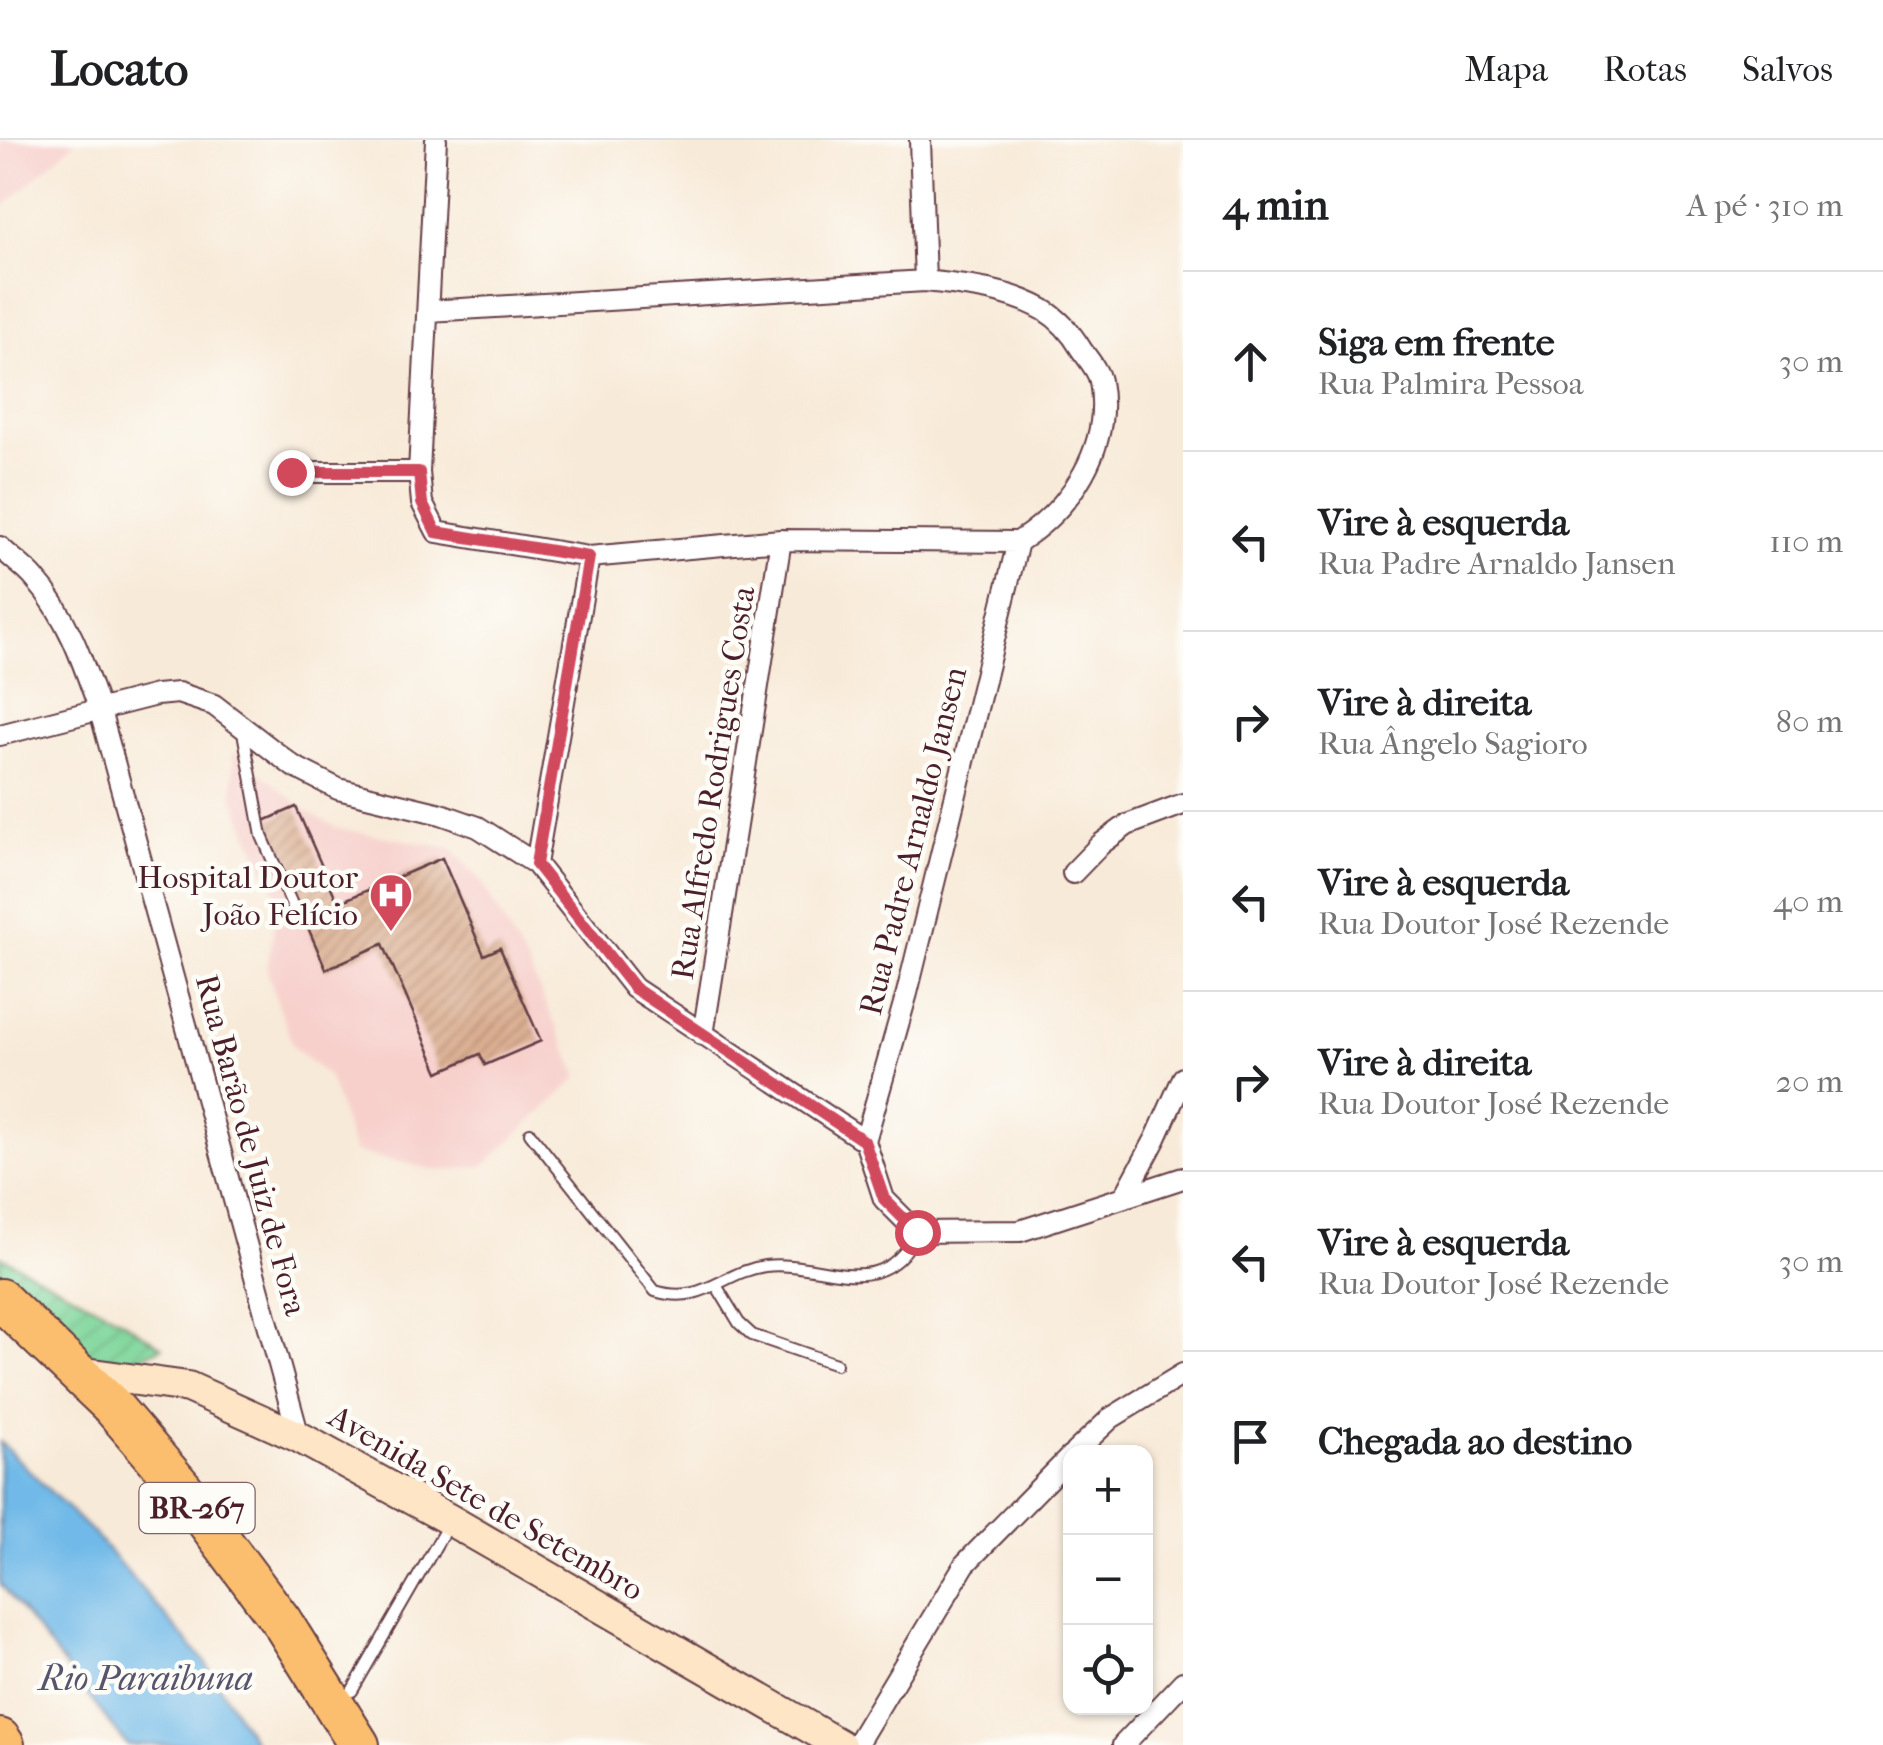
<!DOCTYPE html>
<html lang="pt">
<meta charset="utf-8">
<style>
body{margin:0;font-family:"IM FELL French Canon",serif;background:#f6f6f6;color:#202124}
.controls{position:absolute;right:30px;bottom:30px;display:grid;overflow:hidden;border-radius:20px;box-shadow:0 2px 8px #0004}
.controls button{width:90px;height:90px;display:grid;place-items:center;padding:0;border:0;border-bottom:2px solid #e0e0e0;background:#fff;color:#202124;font:50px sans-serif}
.stop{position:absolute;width:30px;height:30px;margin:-22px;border:8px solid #d1495b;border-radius:50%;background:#fff}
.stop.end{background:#d1495b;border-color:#fff;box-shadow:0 2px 10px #0008}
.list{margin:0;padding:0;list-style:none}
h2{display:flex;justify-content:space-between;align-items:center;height:130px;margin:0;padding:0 40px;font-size:42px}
h2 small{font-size:32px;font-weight:400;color:#757577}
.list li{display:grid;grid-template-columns:65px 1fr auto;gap:30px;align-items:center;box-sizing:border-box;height:180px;padding:0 40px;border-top:2px solid #e0e0e0}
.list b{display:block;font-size:38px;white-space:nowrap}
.list p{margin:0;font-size:32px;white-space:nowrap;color:#757577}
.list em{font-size:32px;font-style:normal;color:#757577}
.icon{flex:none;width:55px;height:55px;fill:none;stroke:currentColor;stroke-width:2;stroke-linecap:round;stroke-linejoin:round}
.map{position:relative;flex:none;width:1183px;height:1605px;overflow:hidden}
header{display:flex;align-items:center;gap:60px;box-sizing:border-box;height:140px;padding:0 50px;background:#fff;border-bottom:2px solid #e0e0e0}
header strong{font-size:48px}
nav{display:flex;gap:55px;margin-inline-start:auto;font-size:35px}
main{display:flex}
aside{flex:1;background:#fff}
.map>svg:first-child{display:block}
.built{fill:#f7d0cc}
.garden{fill:url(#garden-furrows);stroke:#647a62;stroke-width:2.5}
.water{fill:#6fb9e8;stroke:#5c6c8a;stroke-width:2.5}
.building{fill:url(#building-hatch)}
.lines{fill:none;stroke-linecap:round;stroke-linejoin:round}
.lane-casing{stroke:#643d45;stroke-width:14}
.street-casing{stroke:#643d45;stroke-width:24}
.secondary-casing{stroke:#643d45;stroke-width:34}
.highway-casing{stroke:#643d45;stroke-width:44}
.lane{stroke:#fff;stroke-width:10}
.street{stroke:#fff;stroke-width:20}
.secondary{stroke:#fde5c5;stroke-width:30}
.highway{stroke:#fbbe6e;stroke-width:40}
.route{stroke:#d1495b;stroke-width:12}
.labels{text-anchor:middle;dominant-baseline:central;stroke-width:9;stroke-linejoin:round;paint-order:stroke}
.shield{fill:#fdfcf7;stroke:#806168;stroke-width:2.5}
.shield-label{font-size:30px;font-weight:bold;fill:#4a1f2b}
.street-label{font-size:32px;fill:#4a1f2b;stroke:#fdfcf7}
.poi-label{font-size:32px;fill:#4a1f2b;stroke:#fdfcf7;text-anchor:end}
.water-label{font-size:35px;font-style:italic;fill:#57556d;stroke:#fdfcf7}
</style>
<header>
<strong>Locato</strong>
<nav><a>Mapa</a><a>Rotas</a><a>Salvos</a></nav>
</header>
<main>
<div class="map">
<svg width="1183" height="1605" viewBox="0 0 1183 1605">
<defs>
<pattern id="garden-furrows" width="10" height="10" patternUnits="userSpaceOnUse" patternTransform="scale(2.5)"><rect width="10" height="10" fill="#7dd59a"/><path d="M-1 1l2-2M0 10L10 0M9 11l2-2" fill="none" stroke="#6eb685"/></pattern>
<pattern id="building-hatch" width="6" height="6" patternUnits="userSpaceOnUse" patternTransform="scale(2.5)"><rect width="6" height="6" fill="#dcaf91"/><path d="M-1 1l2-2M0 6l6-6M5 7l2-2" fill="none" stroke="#b48e77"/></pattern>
</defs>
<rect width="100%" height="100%" fill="#fdfcf7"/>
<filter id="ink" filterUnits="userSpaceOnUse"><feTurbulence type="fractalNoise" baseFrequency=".01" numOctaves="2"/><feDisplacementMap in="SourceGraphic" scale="20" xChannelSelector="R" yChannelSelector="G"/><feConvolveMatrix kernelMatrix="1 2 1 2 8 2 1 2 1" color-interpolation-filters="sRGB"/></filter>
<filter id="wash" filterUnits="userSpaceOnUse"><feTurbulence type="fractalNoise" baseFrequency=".0048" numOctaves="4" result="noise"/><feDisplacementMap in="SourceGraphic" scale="40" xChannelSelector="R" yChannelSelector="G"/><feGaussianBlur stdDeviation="2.25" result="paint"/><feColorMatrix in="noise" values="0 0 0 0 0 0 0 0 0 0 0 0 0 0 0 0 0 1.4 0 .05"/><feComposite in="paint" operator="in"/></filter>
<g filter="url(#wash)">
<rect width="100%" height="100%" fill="#f8ead8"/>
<path class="built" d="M0,0H77L0,70Z
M233,611L306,670L339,689L452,708L480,740L529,827L579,937L483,1026L441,1031L354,1012L329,937L293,906L267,831L278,759L233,658Z"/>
<path class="garden" d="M0,1116L118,1178L162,1207L127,1225L78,1219L0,1144Z"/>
<path class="water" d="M0,1302L96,1396L204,1521L256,1605H127L0,1443Z"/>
<g id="blocks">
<path class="building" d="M296,667L338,763L442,718L484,815L500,808L541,901L485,925L480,914L439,932L383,804L326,829L262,682Z"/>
</g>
</g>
<g filter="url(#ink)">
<use href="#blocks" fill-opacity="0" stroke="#643d45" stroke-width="2.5"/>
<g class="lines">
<g class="lane-casing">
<path id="lane" d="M243,592L262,696L294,769
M530,993L655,1151C703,1166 722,1132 765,1126C820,1119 882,1166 917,1092
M716,1145L739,1183L752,1195L836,1224
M352,1551L449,1383"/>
</g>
<g class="street-casing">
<path id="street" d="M920,0L925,141
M291,332H419L422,363L437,392L589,417L781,400L1018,402
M419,332L436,0
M0,407C11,418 25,427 35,439C68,476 84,525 100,571L299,1297
M0,595L156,555L178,553L214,565L293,626L338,649L441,674L478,687L536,724L634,848L865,1001L907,853L1018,402C1071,368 1112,307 1100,241C1098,230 1087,218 1081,209C1072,194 1059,179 1044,170C1007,149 966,146 925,141L428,171
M536,724L589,417
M1073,733L1101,704L1127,685L1183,664
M703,895L781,400
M865,1001L884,1059L917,1092L1020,1091L1183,1038
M1125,1056L1156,998L1183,938
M1075,1312L1111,1278L1183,1234
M856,1605L965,1424L1070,1317
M1123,1605L1183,1542"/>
</g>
<g class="secondary-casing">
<path id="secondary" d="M78,1232L188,1247L299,1297L450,1380L840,1605"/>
</g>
<g class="highway-casing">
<path id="highway" d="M0,1159L111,1265L182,1348L282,1482L359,1605
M0,1599L4,1605"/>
</g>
<use href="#lane" class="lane"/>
<use href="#street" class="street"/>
<use href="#secondary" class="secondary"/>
<use href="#highway" class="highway"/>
</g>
</g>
<g class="lines" filter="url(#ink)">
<path class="route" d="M291,332H419L422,363L436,392L589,417L536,724L634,848L864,1001L884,1059L917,1092"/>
</g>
<defs>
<g id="hospital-pin" transform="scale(2.25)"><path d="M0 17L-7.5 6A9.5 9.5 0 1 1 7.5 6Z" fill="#d1495b" stroke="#fdfcf7"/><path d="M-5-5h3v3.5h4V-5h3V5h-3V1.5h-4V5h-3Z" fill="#fff"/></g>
</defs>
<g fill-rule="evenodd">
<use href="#hospital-pin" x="391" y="755"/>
</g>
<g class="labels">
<rect class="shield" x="139.5" y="1343" width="115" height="50" rx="8"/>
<g class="shield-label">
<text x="197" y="1368">BR-267</text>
</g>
<g class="street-label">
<text transform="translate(713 643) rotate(-81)">Rua Alfredo Rodrigues Costa</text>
<text transform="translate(913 701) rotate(-76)">Rua Padre Arnaldo Jansen</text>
<text transform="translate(251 1005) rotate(75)">Rua Barão de Juiz de Fora</text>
<text transform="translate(486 1363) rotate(30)">Avenida Sete de Setembro</text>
</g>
<g class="poi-label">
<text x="358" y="737">Hospital Doutor<tspan x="358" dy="37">João Felício</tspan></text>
</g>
<g class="water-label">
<text x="146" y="1538">Rio Paraibuna</text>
</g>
</g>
</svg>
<div class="controls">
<button>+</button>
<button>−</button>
<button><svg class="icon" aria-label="locate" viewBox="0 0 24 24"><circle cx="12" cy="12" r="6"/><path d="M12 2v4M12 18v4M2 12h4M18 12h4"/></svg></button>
</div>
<div class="stop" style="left:917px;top:1092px"></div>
<div class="stop end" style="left:291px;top:332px"></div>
</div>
<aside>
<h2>4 min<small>A pé · 310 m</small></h2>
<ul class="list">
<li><svg class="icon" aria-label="ahead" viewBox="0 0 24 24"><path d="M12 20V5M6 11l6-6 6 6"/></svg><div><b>Siga em frente</b><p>Rua Palmira Pessoa</p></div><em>30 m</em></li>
<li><svg class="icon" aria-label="left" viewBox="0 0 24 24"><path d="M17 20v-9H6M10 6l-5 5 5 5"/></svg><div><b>Vire à esquerda</b><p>Rua Padre Arnaldo Jansen</p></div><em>110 m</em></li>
<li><svg class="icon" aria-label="right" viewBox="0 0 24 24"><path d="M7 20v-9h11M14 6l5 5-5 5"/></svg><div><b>Vire à direita</b><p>Rua Ângelo Sagioro</p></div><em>80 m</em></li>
<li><svg class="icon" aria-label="left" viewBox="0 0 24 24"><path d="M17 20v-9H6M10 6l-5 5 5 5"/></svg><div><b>Vire à esquerda</b><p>Rua Doutor José Rezende</p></div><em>40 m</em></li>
<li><svg class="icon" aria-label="right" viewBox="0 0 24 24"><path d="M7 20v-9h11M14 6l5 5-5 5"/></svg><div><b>Vire à direita</b><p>Rua Doutor José Rezende</p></div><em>20 m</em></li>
<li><svg class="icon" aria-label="left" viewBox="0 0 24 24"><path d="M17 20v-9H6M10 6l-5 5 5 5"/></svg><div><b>Vire à esquerda</b><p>Rua Doutor José Rezende</p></div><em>30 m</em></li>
<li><svg class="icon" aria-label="arrive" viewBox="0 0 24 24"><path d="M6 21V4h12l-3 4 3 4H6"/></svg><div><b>Chegada ao destino</b></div></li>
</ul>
</aside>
</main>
